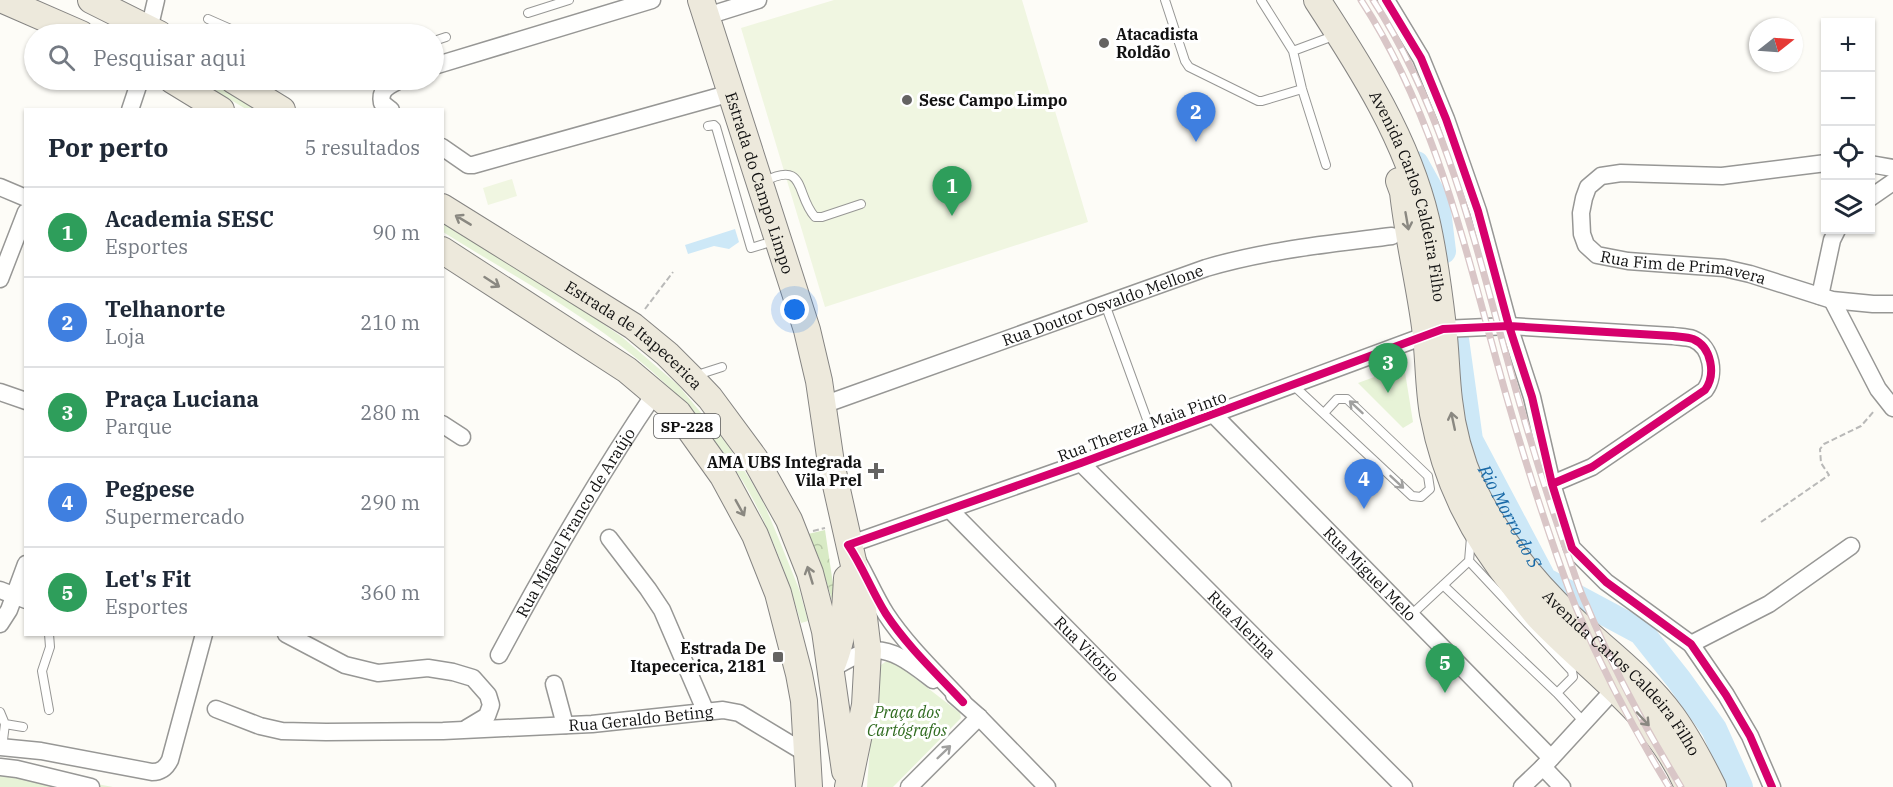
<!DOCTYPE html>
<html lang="pt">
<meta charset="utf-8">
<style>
body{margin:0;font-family:"IBM Plex Serif",serif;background:#f6f6f7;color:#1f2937}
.controls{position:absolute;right:18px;top:18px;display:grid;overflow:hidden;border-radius:0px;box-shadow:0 2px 4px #0004}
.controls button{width:54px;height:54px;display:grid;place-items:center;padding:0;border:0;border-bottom:2px solid #e0e1e3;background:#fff;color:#1f2937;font:30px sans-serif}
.compass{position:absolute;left:1749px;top:18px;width:54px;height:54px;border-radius:50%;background:#fff;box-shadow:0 2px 4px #0004;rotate:73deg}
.you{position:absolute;left:795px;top:310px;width:21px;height:21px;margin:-15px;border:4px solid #fff;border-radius:50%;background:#1a73e8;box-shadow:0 0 0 9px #1a73e833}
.badge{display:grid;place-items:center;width:39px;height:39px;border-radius:50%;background:#646362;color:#fff;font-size:20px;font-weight:700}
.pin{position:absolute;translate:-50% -50px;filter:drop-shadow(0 2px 3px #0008)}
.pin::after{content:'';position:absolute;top:32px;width:21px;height:18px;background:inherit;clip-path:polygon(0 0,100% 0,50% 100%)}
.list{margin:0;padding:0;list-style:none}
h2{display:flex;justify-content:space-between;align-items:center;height:78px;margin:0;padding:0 24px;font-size:26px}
h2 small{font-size:20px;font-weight:400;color:#747a83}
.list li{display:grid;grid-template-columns:39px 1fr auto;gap:18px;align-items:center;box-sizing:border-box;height:90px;padding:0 24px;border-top:2px solid #e0e1e3}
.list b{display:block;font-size:22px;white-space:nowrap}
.list p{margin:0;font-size:20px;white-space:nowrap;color:#747a83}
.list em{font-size:20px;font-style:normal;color:#747a83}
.icon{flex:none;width:33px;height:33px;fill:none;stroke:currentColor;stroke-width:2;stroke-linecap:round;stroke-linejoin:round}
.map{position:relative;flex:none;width:1893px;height:787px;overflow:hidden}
.search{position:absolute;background:#fff;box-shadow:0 2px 4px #0004;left:24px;top:24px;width:420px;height:66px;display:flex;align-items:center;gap:15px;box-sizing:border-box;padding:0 21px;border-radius:33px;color:#747a83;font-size:22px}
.panel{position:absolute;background:#fff;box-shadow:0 2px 4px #0004;left:24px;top:108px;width:420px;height:528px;border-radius:0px}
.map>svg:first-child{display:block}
.grass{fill:#e7f3d7}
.forest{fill:url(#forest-crowns)}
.pitch{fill:#f0f6e1}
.water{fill:#cde8f7}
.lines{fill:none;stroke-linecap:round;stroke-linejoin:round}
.river{stroke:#cde8f7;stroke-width:26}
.service-casing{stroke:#979795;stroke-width:10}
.minor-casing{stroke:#979795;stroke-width:19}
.primary-casing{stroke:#858482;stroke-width:28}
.path{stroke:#b9b9b8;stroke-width:2;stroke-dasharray:6 3;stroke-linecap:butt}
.service{stroke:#fffffe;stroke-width:8}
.minor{stroke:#fffffe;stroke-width:16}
.primary{stroke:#ede9dc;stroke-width:26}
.rail-casing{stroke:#d9c6c7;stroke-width:7}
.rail{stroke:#fff;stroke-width:4.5;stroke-dasharray:14;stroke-linecap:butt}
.cycleway-casing{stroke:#fff;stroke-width:11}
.cycleway{stroke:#d6006c;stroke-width:8}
.oneway{stroke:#8a8881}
.oneway2{stroke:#a0a09f}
.poi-dot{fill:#646362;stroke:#fff;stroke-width:2}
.labels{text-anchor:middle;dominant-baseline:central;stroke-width:6;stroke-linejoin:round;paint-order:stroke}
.shield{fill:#fff;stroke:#585858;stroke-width:1.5}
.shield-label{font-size:15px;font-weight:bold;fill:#111}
.poi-label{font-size:16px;font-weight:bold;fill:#111;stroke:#fff;text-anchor:start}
.street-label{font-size:16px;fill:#111;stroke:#fff}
.park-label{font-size:16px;font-style:italic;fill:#2f6b1f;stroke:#fff}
.water-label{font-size:18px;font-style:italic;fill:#1768a6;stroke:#fff}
</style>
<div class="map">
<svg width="1893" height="787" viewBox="0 0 1893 787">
<defs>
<pattern id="forest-crowns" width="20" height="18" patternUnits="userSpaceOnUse" patternTransform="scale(1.5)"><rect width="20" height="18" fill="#d8eac5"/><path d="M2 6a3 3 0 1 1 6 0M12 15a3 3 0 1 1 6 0" fill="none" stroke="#b8c8a8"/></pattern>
</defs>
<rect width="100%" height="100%" fill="#fdfcf7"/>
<path class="grass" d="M197,80H213L261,109H246Z
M442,223L561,295L622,337L678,385L727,444L751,481L765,506L778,537L799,589L808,621L801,623C787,574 768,523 742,480C729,459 714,440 698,421C689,411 681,399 672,390C605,324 521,281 443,232Z
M1404,366L1413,422L1403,428L1358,383Z
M890,661L898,665L960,713L961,718L893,787H867L875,680C878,671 879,662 890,661Z
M0,766L113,787H0Z"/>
<path class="forest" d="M825,530L833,584V603L819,558L808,534Z"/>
<path class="pitch" d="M834,0H1022L1088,222L825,307L741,28Z
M512,179L517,196L488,205L483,188Z"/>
<path class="water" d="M735,229L739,242L729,249L714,246L688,254L685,245Z"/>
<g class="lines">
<g class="river">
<path d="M1416,164L1437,202L1443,251"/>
<path id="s1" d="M1456,339L1470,440L1544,580L1641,632L1679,680L1714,729L1740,787"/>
</g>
<g class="service-casing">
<path id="service" d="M1165,0L1185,61L1189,67L1258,101H1262L1302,89
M1261,0L1293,51L1336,35
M528,13L569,0
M208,19L242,34
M434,41L446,37
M1293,51L1302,89L1326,165
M708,126L714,125L716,127L751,248L774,241
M763,182C807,159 795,195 815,217H822L861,204
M1105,304L1153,436
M694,376L722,367
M1293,385L1412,496L1421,497L1430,489L1428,476L1347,399H1337L1324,413
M1469,561L1572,671L1573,677L1557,693
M1443,585L1557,693L1584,722
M1411,615L1469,561L1471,537
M49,710L42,671L50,647L49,634
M0,712L5,724L23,727
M3,740L5,724"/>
</g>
<g class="minor-casing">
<g id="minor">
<path d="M1386,0L1421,58L1446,119L1478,211L1509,326L1532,397L1552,484L1572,548L1606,582L1691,644L1726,695L1750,736L1772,787"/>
<path d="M707,16L758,0"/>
<path d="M148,34L156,0"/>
<path d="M434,66L652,0"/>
<path d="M130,110L140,80"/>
<path d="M391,110L382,103C379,89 389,86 400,80"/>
<path d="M442,147L468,165H473L731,93"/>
<path id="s2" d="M1826,163L1722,176L1621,173L1601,176L1588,187L1584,198L1581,213L1582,234L1586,245L1597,255L1628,261L1724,268L1750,274L1832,300L1873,304H1893"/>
<path d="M1870,164L1893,168"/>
<path d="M0,187L26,198"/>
<path d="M1870,198L1893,182"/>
<path d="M0,279L26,212"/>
<path d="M1820,296L1832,240L1837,230"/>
<path d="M1832,300L1878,389L1893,408"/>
<path d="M0,392L26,401"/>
<path id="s3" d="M823,405L1206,268C1266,250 1329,244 1392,236"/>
<path id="s4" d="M1213,414L1551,758"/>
<path d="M442,424L462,437"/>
<path id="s5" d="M1081,463L1404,787"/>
<path id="s6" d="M950,510L1223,787"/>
<path d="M609,538L648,589L662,610L705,710"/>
<path d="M0,590L26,600"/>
<path d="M0,624L9,610L26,564"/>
<path d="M286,634L345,665L378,673L428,668L453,672L473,678L488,695L491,705L487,716L467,728"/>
<path d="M1691,644L1769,604L1851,546"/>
<path id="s7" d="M499,655C547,565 598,477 655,393"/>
<path d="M830,670C842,663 856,654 869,651C892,646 916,667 933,680"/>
<path d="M554,684L565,725"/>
<path d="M954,695L979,717L1047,787"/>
<path d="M963,702C937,674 907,646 886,614C872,592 863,567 848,545L1081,463L1443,329L1509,326L1673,336C1679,337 1687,337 1693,339C1712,347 1716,375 1705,390L1592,467L1552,484"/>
<path id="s8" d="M216,709L260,726L282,731L326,732L443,731L592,724L723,710L739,713L807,754"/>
<path d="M0,747L41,751L152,772C161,772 166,768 170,760L204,634"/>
<path d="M0,767L17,769L91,787"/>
<path d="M1543,767L1562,787"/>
<path d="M909,787L979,717"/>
<path d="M1522,787L1543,767L1620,683"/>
</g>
</g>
<g class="primary-casing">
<g id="primary">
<path d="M3,0L81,34"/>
<path d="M91,0L159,34"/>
<path id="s9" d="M701,0L807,330L819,381L831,463L862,601L868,651L865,705L848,787"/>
<path id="s10" d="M1317,0C1362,69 1407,139 1426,219C1434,253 1439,293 1443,327C1446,352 1446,376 1449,400C1452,429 1461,461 1473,488C1497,538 1531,580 1571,618C1605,650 1644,678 1672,716C1688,738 1701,763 1713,787"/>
<path d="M172,80L221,110"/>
<path d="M233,80L282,110"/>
<path d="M1399,181L1403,192C1408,238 1419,282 1425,327C1429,356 1428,385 1433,414C1446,482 1473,535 1516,588C1524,598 1531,608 1539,617C1590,671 1659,716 1688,787"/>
<path id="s11" d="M442,207L633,326L667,354L691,378L710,398L755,459L789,520L810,573L825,631L845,771"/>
<path d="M442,250L627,370L678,413L723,476L755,535L778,593L799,674L804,701L809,787"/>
<path d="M833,663C845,632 845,610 847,578"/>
</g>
</g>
<path class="path" d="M645,309L673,272
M1761,522L1829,475L1821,463L1820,449L1824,444L1861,426L1875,410
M813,531L825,528"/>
<use href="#service" class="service"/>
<use href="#minor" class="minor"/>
<use href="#primary" class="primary"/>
<g class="rail-casing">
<path id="rail" d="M1361,0C1442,124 1470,272 1511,412C1525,461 1541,510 1558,559C1564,576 1570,593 1577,610C1603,671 1634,730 1669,787
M1373,0C1452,121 1481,271 1521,408C1535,457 1551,507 1568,555C1574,572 1579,590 1587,606C1613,669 1646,729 1681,787"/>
</g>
<use href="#rail" class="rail"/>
<g class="cycleway-casing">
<path id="cycleway" d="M1386,0L1421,58L1446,119L1478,211L1509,326L1532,397L1552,484L1572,548L1606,582L1691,644L1726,695L1750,736L1772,787
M963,702C937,674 907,646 886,614C872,592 863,567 848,545L1081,463L1443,329L1509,326L1673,336C1679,337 1687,337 1693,339C1712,347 1716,375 1705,390L1592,467L1552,484"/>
</g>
<use href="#cycleway" class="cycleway"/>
</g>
<defs><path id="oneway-shaft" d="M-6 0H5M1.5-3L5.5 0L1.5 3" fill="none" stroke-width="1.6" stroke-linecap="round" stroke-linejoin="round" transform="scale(1.5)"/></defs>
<g class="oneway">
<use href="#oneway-shaft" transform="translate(463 220) rotate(-149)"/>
<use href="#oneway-shaft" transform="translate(1407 221) rotate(80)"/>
<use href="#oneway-shaft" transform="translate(492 282) rotate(33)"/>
<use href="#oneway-shaft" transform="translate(1453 421) rotate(-102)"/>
<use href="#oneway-shaft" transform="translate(740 508) rotate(61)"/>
<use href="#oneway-shaft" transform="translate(810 575) rotate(-107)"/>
<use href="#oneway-shaft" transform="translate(1643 719) rotate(47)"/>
</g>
<g class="oneway2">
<use href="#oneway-shaft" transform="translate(1356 407) rotate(-137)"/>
<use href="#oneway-shaft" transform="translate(1397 482) rotate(43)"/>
<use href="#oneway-shaft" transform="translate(944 752) rotate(-44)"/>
</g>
<g class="poi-dot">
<circle cx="1104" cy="43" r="6"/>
<circle cx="907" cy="100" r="6"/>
<path d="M873 462h6v6h6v6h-6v6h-6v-6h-6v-6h6z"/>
<rect x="772" y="651" width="12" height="12" rx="3"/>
</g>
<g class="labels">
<rect class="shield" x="654" y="414" width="66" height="24" rx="4.5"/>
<g class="shield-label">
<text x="687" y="426">SP-228</text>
</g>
<g class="poi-label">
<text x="1116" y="34">Atacadista<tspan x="1116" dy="18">Roldão</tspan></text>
<text x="919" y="100">Sesc Campo Limpo</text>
<text x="862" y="462" text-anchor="end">AMA UBS Integrada<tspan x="862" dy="18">Vila Prel</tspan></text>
<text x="766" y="648" text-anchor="end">Estrada De<tspan x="766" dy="18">Itapecerica, 2181</tspan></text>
</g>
<g class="street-label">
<text stroke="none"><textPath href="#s9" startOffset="192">Estrada do Campo Limpo</textPath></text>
<text stroke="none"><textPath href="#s10" startOffset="219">Avenida Carlos Caldeira Filho</textPath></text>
<text stroke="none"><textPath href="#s2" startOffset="405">Rua Fim de Primavera</textPath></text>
<text stroke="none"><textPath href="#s3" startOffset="297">Rua Doutor Osvaldo Mellone</textPath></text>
<text stroke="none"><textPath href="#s11" startOffset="231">Estrada de Itapecerica</textPath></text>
<text transform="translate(1142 426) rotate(-20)">Rua Thereza Maia Pinto</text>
<text stroke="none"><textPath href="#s7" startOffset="153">Rua Miguel Franco de Araújo</textPath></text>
<text stroke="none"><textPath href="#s4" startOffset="224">Rua Miguel Melo</textPath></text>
<text stroke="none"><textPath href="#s5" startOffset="228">Rua Alerina</textPath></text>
<text stroke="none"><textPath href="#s6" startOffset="195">Rua Vitório</textPath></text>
<text stroke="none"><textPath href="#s10" startOffset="759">Avenida Carlos Caldeira Filho</textPath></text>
<text stroke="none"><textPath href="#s8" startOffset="429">Rua Geraldo Beting</textPath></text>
</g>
<g class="park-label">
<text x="907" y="712">Praça dos<tspan x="907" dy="18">Cartógrafos</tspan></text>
</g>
<g class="water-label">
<text stroke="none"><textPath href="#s1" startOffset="188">Rio Morro do S</textPath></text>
</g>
</g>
</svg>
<div class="controls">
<button>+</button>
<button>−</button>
<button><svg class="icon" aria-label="locate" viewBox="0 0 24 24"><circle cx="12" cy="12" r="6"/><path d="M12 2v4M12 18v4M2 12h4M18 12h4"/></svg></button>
<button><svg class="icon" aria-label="layers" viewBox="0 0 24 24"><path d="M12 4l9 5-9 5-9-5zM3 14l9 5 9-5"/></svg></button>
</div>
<svg class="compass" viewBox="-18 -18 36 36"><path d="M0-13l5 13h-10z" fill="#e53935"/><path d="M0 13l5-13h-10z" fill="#747a83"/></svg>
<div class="you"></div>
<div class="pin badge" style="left:952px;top:216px;background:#2e9e5b">1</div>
<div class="pin badge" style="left:1196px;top:142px;background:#3f7fe0">2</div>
<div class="pin badge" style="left:1388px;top:393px;background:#2e9e5b">3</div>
<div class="pin badge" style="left:1364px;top:509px;background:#3f7fe0">4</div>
<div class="pin badge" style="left:1445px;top:693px;background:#2e9e5b">5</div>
<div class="search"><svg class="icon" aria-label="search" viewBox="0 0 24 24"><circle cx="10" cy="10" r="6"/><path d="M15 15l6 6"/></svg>Pesquisar aqui</div>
<section class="panel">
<h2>Por perto<small>5 resultados</small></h2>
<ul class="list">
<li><span class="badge" style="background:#2e9e5b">1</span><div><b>Academia SESC</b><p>Esportes</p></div><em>90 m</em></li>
<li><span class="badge" style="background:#3f7fe0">2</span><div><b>Telhanorte</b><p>Loja</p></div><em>210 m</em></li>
<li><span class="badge" style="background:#2e9e5b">3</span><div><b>Praça Luciana</b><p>Parque</p></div><em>280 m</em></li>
<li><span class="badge" style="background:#3f7fe0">4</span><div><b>Pegpese</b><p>Supermercado</p></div><em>290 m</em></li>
<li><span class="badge" style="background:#2e9e5b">5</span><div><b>Let's Fit</b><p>Esportes</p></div><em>360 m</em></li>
</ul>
</section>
</div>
